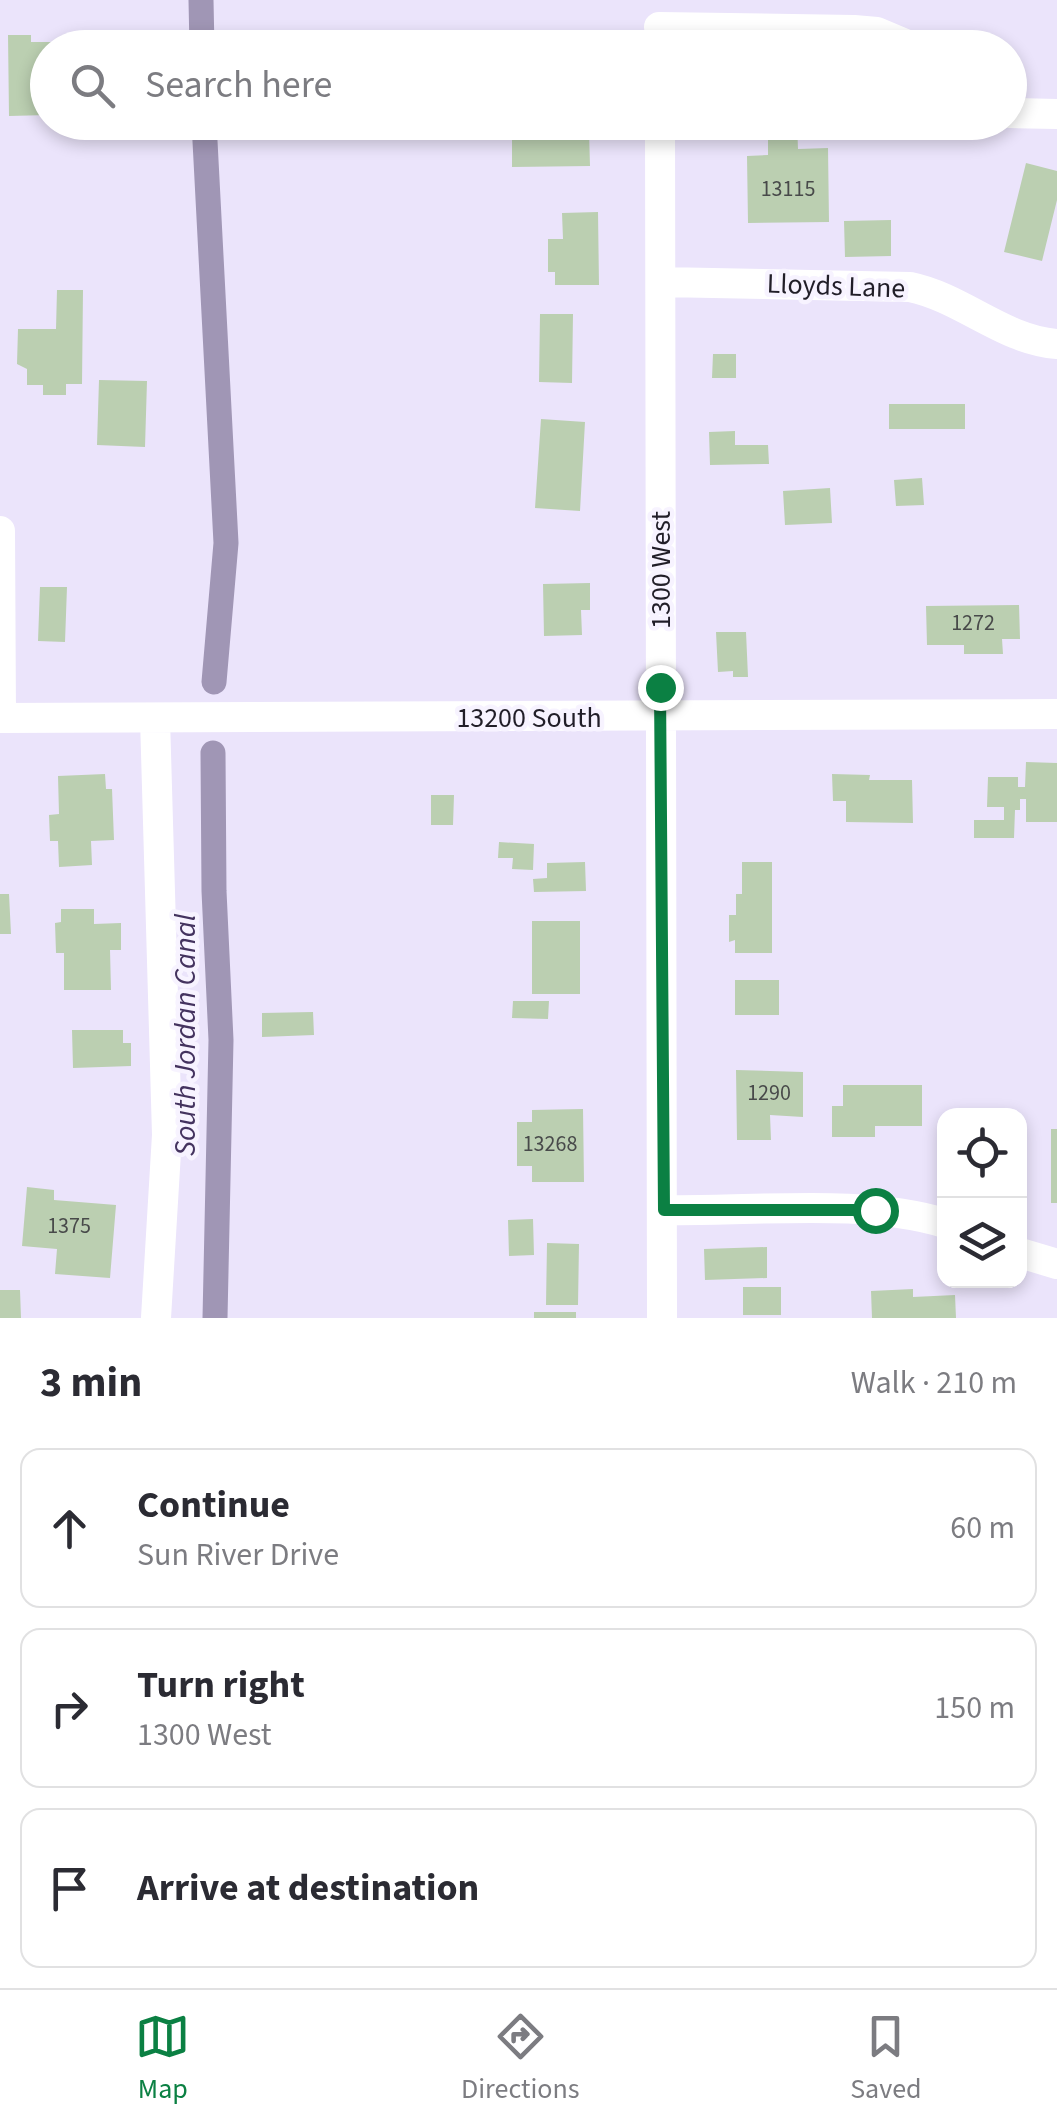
<!DOCTYPE html>
<meta charset="utf-8">
<style>
body{margin:0;font-family:"Source Sans 3",sans-serif;background:#f7f7f7;color:#2b2b33}
.controls{position:absolute;right:30px;bottom:30px;display:grid;overflow:hidden;border-radius:20px;box-shadow:0 5px 15px #0003}
.controls button{width:90px;height:90px;display:grid;place-items:center;padding:0;border:0;border-bottom:2px solid #e1e1e2;background:#fff;color:#2b2b33;font:50px sans-serif}
.stop{position:absolute;width:30px;height:30px;margin:-22px;border:8px solid #0b8043;border-radius:50%;background:#fff}
.stop.end{background:#0b8043;border-color:#fff;box-shadow:0 2px 10px #0008}
.list{margin:0;padding:0;list-style:none}
h2{display:flex;justify-content:space-between;align-items:center;height:130px;margin:0;padding:0 40px;font-size:42px}
h2 small{font-size:32px;font-weight:400;color:#7c7c81}
.list li{display:grid;grid-template-columns:65px 1fr auto;gap:30px;align-items:center;box-sizing:border-box;height:160px;margin:0 20px 20px;padding:0 20px;border:2px solid #e1e1e2;border-radius:20px}
.list b{display:block;font-size:38px;white-space:nowrap}
.list p{margin:0;font-size:32px;white-space:nowrap;color:#7c7c81}
.list em{font-size:32px;font-style:normal;color:#7c7c81}
.icon{flex:none;width:55px;height:55px;fill:none;stroke:currentColor;stroke-width:2;stroke-linecap:round;stroke-linejoin:round}
.map{position:relative;flex:none;width:1057px;height:1318px;overflow:hidden}
.search{position:absolute;background:#fff;box-shadow:0 5px 15px #0003;left:30px;right:30px;top:30px;height:110px;display:flex;align-items:center;gap:25px;box-sizing:border-box;padding:0 35px;border-radius:55px;color:#7c7c81;font-size:38px}
.sheet{height:670px;background:#fff}
nav{display:flex;justify-content:space-around;align-items:center;box-sizing:border-box;height:140px;border-top:2px solid #e1e1e2;background:#fff;font-size:28px;color:#7c7c81}
nav a{display:grid;justify-items:center;gap:5px}
nav .on{color:#0b8043}
.map>svg:first-child{display:block}
.lines{fill:none;stroke-linecap:round;stroke-linejoin:round}
.canal{stroke:#a096b5;stroke-width:25}
.building{fill:#bbcfb1}
.minor{stroke:#fff;stroke-width:30}
.route{stroke:#0b8043;stroke-width:12}
.labels{text-anchor:middle;dominant-baseline:central;stroke-width:9;stroke-linejoin:round;paint-order:stroke}
.number-label{font-size:22px;fill:#484a4a}
.street-label{font-size:28px;fill:#211e28;stroke:#f7f3ff}
.water-label{font-size:30px;font-style:italic;fill:#44335f;stroke:#f7f3ff}
</style>
<div class="map">
<svg width="1057" height="1318" viewBox="0 0 1057 1318">
<rect width="100%" height="100%" fill="#ebe4fb"/>
<g class="lines">
<path class="canal" d="M201,0L202,48
M204,122L226,543L214,682
M213,753L214,891L221,1040L215,1318"/>
</g>
<path class="building" d="M8,35H31V42H53V48H48V115L9,116Z
M512,122L557,125V131H589L590,166L512,167Z
M768,122H797L798,149L828,148L829,222L748,223L747,156L768,155Z
M1026,163L1057,171V200L1042,261L1004,252Z
M598,212L599,285H555V272H548V239H563L562,213Z
M891,220V256L845,257L844,221Z
M57,290H83L82,384H66V395H43V385H27V369L17,364L18,329H56Z
M540,314H573L572,383L539,382Z
M713,354H736V378H712Z
M99,380L147,381L145,447L97,445Z
M889,404H965V429H889Z
M541,419L585,422L580,511L535,508Z
M735,431V445H768L769,464L710,465L709,432Z
M922,478L924,505L896,506L894,480Z
M830,488L832,523L785,525L783,491Z
M590,583V610H581L582,635L544,636L543,584Z
M40,587H67L65,642L38,641Z
M1019,605L1020,639H1002L1003,654H964V645H927L926,606Z
M716,632H746L748,677H733V671L718,672Z
M1026,762L1057,763V822H1026V799H1020V810H1015L1014,838H974V820H1004V807H987L988,777H1018V787H1025Z
M105,774L106,789H112L114,840L91,841L92,865L59,867L58,841H50L49,815L59,814L58,776Z
M832,774L870,775L869,780H912L913,823L846,822V801H833Z
M431,795H454L453,825H431Z
M499,842L534,844L533,870L512,869L513,858H498Z
M585,862L586,891L534,892L533,879L547,878V863Z
M742,862H772V953H735V940L729,942V915H736V894H742Z
M0,894H9L11,934H0Z
M61,909H94V924L121,923V950H110L111,990H64V953H56L55,923L61,922Z
M532,921H580V994H532Z
M735,980H779V1015H735Z
M513,1001H549L548,1019L512,1018Z
M313,1012L314,1035L262,1037V1013Z
M72,1030H123V1043H131V1066L73,1068Z
M736,1070L803,1072V1117L770,1115L771,1140H737Z
M843,1085H922V1126H875V1137H832V1106H843Z
M583,1109L584,1182H532V1166H517V1122H532V1110Z
M1051,1129H1057V1203H1051Z
M27,1187L54,1190V1200L116,1205L110,1278L55,1274L57,1249L22,1246Z
M533,1219L534,1255L509,1256L508,1220Z
M547,1243L579,1244L578,1305H546Z
M767,1247V1278L705,1280L704,1249Z
M743,1287H781V1315H743Z
M913,1289V1297L955,1295L956,1318H872L871,1291Z
M0,1290H20L21,1318H0Z
M534,1312H576V1318H534Z"/>
<g class="lines">
<path class="minor" d="M659,27L854,30L877,32L915,48
M1010,113L1057,114
M660,122L662,1318
M662,282L910,287C963,298 1003,340 1057,344
M0,531L1,718
M0,718L1057,714
M155,718L167,1135L156,1318
M664,1210C750,1212 864,1198 944,1223
M1020,1253L1057,1264"/>
</g>
<g class="lines">
<path class="route" d="M660,687L664,1210H875"/>
</g>
<g class="labels">
<g class="number-label">
<text x="788" y="189">13115</text>
<text x="973" y="623">1272</text>
<text x="769" y="1093">1290</text>
<text x="550" y="1144">13268</text>
<text x="69" y="1226">1375</text>
</g>
<g class="street-label">
<text transform="translate(836 286) rotate(2)">Lloyds Lane</text>
<text transform="translate(661 570) rotate(-90)">1300 West</text>
<text x="529" y="718">13200 South</text>
</g>
<g class="water-label">
<text transform="translate(185 1035) rotate(-90)">South Jordan Canal</text>
</g>
</g>
</svg>
<div class="controls">
<button><svg class="icon" aria-label="locate" viewBox="0 0 24 24"><circle cx="12" cy="12" r="6"/><path d="M12 2v4M12 18v4M2 12h4M18 12h4"/></svg></button>
<button><svg class="icon" aria-label="layers" viewBox="0 0 24 24"><path d="M12 4l9 5-9 5-9-5zM3 14l9 5 9-5"/></svg></button>
</div>
<div class="stop" style="left:875px;top:1210px"></div>
<div class="stop end" style="left:660px;top:687px"></div>
<div class="search"><svg class="icon" aria-label="search" viewBox="0 0 24 24"><circle cx="10" cy="10" r="6"/><path d="M15 15l6 6"/></svg>Search here</div>
</div>
<section class="sheet">
<h2>3 min<small>Walk · 210 m</small></h2>
<ul class="list">
<li><svg class="icon" aria-label="ahead" viewBox="0 0 24 24"><path d="M12 20V5M6 11l6-6 6 6"/></svg><div><b>Continue</b><p>Sun River Drive</p></div><em>60 m</em></li>
<li><svg class="icon" aria-label="right" viewBox="0 0 24 24"><path d="M7 20v-9h11M14 6l5 5-5 5"/></svg><div><b>Turn right</b><p>1300 West</p></div><em>150 m</em></li>
<li><svg class="icon" aria-label="arrive" viewBox="0 0 24 24"><path d="M6 21V4h12l-3 4 3 4H6"/></svg><div><b>Arrive at destination</b></div></li>
</ul>
</section>
<nav>
<a class="on"><svg class="icon" aria-label="map" viewBox="0 0 24 24"><path d="M3 6l6-2 6 2 6-2v14l-6 2-6-2-6 2zM9 4v14M15 6v14"/></svg>Map</a>
<a><svg class="icon" aria-label="directions" viewBox="0 0 24 24"><path d="M12 3l9 9-9 9-9-9zM9 14v-3h6M13 9l2 2-2 2"/></svg>Directions</a>
<a><svg class="icon" aria-label="saved" viewBox="0 0 24 24"><path d="M7 4h10v16l-5-4-5 4z"/></svg>Saved</a>
</nav>
